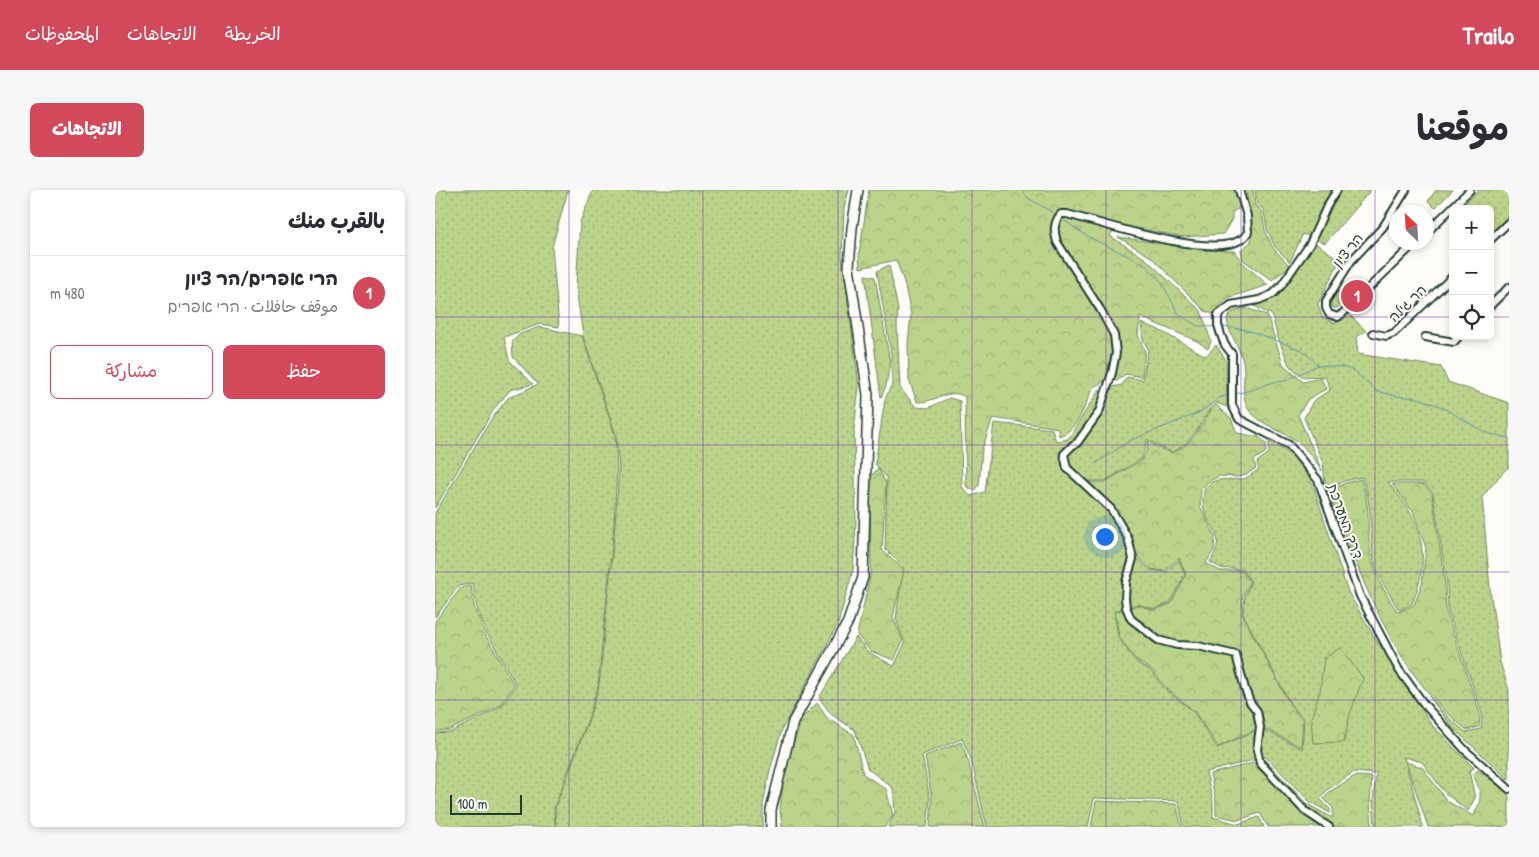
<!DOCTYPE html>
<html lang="ar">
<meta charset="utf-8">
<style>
body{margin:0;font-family:"Patrick Hand","Playpen Sans Arabic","Playpen Sans Hebrew",sans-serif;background:#f7f7f7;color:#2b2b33;direction:rtl}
.controls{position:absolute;right:15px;top:15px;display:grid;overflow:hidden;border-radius:8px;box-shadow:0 2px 8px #0003}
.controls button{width:45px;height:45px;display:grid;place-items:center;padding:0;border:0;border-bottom:1px solid #e1e1e2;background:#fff;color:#2b2b33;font:25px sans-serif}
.compass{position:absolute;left:954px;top:15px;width:45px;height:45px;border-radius:50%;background:#fff;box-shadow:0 2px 8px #0003;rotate:335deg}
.scale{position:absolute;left:15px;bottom:12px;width:72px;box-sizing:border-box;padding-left:5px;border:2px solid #1f3d34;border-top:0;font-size:14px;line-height:18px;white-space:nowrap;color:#1f3d34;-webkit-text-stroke:4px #fdfcf7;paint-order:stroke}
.you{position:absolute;left:669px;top:346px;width:18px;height:18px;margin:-12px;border:4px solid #fff;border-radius:50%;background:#1a73e8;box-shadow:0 0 0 8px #1a73e833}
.badge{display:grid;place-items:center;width:32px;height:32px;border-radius:50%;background:#d1495b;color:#fff;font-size:16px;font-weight:700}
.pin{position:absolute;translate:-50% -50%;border:2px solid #fff;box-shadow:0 1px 5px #0006}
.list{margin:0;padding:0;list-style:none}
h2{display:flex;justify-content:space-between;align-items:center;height:65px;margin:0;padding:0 20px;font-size:21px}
h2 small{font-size:16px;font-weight:400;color:#7c7c81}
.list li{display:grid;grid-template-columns:32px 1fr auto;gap:15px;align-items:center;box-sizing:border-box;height:75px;padding:0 20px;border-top:1px solid #e1e1e2}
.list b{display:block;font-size:19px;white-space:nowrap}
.list p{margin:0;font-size:16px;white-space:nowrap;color:#7c7c81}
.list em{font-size:16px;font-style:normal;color:#7c7c81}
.actions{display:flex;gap:10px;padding:15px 20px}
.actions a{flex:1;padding:11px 0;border:1px solid #d1495b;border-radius:8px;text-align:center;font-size:18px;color:#d1495b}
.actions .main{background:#d1495b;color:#fff}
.icon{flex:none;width:28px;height:28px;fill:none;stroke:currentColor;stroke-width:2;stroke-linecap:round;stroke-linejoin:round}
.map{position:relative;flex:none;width:1074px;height:637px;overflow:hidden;direction:ltr;border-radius:8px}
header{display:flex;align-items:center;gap:30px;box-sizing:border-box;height:70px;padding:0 25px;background:#d1495b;color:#fff}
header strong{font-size:24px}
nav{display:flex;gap:28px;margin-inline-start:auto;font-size:18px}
.intro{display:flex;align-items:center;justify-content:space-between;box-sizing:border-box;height:120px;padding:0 30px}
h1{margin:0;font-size:35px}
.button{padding:12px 22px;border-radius:8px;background:#d1495b;color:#fff;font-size:18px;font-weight:700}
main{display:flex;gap:30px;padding:0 30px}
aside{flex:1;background:#fff;border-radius:8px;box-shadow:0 2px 8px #0003}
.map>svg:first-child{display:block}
.grass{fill:url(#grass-dots);stroke:#6d885f}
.forest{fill:url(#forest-crowns);stroke:#6d885f}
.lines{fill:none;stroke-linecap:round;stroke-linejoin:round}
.stream{stroke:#6095a3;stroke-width:1}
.minor-casing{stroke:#1f3d34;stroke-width:10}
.major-casing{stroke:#1f3d34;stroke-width:12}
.minor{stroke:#fdfcf7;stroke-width:6}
.major{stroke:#fdfcf7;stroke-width:9}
.grid{fill:none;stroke:#7b2cbf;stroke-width:1;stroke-opacity:0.55}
.labels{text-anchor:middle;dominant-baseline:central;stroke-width:4;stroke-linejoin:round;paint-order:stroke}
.street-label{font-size:14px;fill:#1f3d34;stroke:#fdfcf7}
</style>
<header>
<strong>Trailo</strong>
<nav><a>الخريطة</a><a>الاتجاهات</a><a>المحفوظات</a></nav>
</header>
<div class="intro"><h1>موقعنا</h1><a class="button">الاتجاهات</a></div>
<main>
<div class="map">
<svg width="1074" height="637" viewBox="0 0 1074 637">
<defs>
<pattern id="grass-dots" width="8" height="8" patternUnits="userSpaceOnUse" patternTransform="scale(1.25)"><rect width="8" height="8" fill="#bbd38a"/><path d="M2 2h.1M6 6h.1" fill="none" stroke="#a0b678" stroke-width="1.8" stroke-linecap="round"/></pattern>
<pattern id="forest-crowns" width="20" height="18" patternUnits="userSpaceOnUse" patternTransform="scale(1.25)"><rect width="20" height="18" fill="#bbd38a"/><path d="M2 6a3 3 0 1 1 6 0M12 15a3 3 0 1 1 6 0" fill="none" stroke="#a0b678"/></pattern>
</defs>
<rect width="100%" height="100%" fill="#fdfcf7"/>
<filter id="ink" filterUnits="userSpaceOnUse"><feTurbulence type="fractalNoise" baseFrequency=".02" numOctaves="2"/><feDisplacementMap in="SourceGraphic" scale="10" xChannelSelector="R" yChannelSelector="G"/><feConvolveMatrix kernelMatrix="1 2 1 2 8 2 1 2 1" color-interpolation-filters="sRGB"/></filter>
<g filter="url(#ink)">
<path class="grass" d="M0,0H133L117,57L124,137L105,134L69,147L74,170L98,194L75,200L59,219L0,318Z
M158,0H414L409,18L407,66L424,196L419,240L421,332L418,380L403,434L347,539L335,580L328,615V637H121L120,618L154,529L164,496L180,335L184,277L181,245L148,146L141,98L145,32Z
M820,0H936L890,53L868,44L855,72L840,57L832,39L829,21L822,14Z
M1001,0H1018L1000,18L993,11Z
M1043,0H1074V26L1055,44V19H1024Z
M880,53L905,70L883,114L887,127L899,133L914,124L931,141L921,147L923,164L1006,177L1013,192L1074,213V277L1069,281L1047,307L1055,399L1065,472L1074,500V590L1017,537L993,505L1017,531L1031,542L1046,539L1047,524L1013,421L1012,394L998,303L988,292H953C961,303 970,313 976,324C992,355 990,382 977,414L964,420C955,405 943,388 939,371C934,345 938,311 927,287L909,291L891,302L888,273L869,228L878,211L895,200L890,186L868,187L854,175L842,145L837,125L817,115L836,109L848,100Z
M454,75L463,120L462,135L465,198L481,217L493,218L514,208L525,211L527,297L535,306L550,302L559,233L617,239L621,251L633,249L664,200L687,195L692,187L708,190L713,159L708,150L706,133L722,139L771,166L781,155L791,170L792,217L779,212C768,230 757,254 737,262L725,257L712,249L710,259L706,269L670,291H653L658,302L685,337L691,358L715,380L730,382L744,370L750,385L735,413L719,419L703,414L679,421L683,447L690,457L701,472L716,481L731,500L758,521L782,558L820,541L830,540L867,559L869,530L856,515L808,424L810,406L816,392L808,380L786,378L775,372C796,339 766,337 768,308C768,307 769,302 769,301C777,283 797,293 811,288C815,286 820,282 824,279L822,272L834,263V251L861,268L878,295L913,402L940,448L997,535L1039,578L1034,581L1040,608L1033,621L1010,603L987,572L969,567L988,637H940L938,612L941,584L919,582L892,600L885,609L895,619V623L874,611L831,567L771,582L778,612V627L803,634L824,627L829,637H749L743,611L659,608L653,637H552L536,569L527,549L487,565L495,610L492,637H453L460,623L458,598L433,579L420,540L397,525L384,508L421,447L433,462L459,476L470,453L461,429L468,377L450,359L452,288L440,274L450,209L457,194L456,163L442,81Z
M906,95L916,105L902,118H898L896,114L897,110Z
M105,137L147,146L180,245L182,277L179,335L163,496L153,529L119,618L120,637H0V543L16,542L67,516L81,495L52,443L41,415L38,393L24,396L0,427V323L57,228L73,208L103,194L78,167L77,152L85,144Z"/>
<path class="forest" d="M434,0H804L807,17L797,22V29L788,44L748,47L680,34L675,46L711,69L766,121L776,151L773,159L762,151L705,127L703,145L710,162L707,187L691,184L682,191L672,190L658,197C650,214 644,240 624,246L623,238L558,228L547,259L544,295L540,301L531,296L530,207C516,197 499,213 482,212L474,190L473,154L476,124L469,92L461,70L425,78L424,64Z
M811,0H818L820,15L827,22L830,40L838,58L855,76L837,90L808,70L806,60L816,52L817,36Z
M683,47L769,60L799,61L808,73L833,95L793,108L778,124L770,121L716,67Z
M430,85L440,87L455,172L451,196L446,207Z
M811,118L832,125L848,174L868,192L886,188L891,199L873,209L863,225L887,281C880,271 872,259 863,252C849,242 820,232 812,217C805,202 812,183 807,168C803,154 793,143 792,129L797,122Z
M780,214L796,228L802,243L824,247L831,253V262L819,270L821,278L811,285L802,287L784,286L773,292L766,300L765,316L780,346L779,360L771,373L785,381H807L815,392L808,406L807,424L855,515L868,531L866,557L831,539L820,540L783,557L759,521L732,499L717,480L702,471L691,457L684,446L680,422L703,415L719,420L736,414L751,385L744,368L729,381L716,379L692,357L686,337L659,301L654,292H670L707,270L712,260L713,251L724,258L737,263C758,255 768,232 780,214Z
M443,278L451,293L447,360L469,380L458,427L468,451L459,470L435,461L422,445L436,382L435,288Z
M926,289C937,314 930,347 938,374C943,391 953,408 963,422L979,415L987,394L991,358L978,322L957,294H988L997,304L1010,394L1011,421L1045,524L1044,537L1032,540C958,483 926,387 894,303L910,293Z
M36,395L39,416L50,444L79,495L66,515L15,540L0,541V431L26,398Z
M905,458L928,488L915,524L909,552L878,553L876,528L885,501L889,468Z
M382,513L392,528L419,545L428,584L451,599L458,625L450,637H347L345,620L349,583L367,528Z
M526,552L533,570L550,637H495L497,610L490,566Z
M830,570L872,614L898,628V618L889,609L894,602L920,586L937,587L935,612L937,637H833L825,623L803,630L781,625V612L775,584Z
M971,572L987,577L1012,611L1038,626C1048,609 1047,602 1038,585L1043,580L1071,601L1074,606V637H993Z
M661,611L741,614L747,637H656Z"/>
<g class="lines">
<path class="stream" d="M586,0L593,8L622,25
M627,29L652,46L709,74L726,91L743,123L751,129L763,136L781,137
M788,137L807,139L818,142L867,160L883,175L908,177L919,181L941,201L961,206L983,208L1007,217L1051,243L1074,248
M800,204L820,199L838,192L850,191L883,175
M660,274L694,251L751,228L765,222L786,207L794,205"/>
<g class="minor-casing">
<path id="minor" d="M804,0L812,26L813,42C811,45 808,49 805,50C775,69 667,33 632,24H626C618,33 619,41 622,52L665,119L679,145L681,163L677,183L664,222L642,253L638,255L629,264L632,278L676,319L693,348L698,369L691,392L690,408L691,417L696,429L723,450L742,455L763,456L801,465L810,499L815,512L822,521L825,537L822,560L825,573L870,621L894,637
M902,0L892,16L875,54L846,96L838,104L824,110L796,115L783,125V135L786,145L790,155L797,164V215L804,229L854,255L883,290L925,406L964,480L989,514L1030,560L1074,599
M971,0L948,37L916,71L891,111V118L894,124L903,127L908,123L981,52
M992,42L1035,0
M1055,50L1074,32
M1055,116L1074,97
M938,143L951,146L959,143L1018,86
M990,147L1019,152L1024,146"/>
</g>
<g class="major-casing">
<path id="major" d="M336,637V620L358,532L413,432L428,387L433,205L414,77L417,38L423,0"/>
</g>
<use href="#minor" class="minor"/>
<use href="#major" class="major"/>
</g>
</g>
<path class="grid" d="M134,0V637M268,0V637M403,0V637M537,0V637M671,0V637M806,0V637M940,0V637M0,127H1018M1055,127H1074M0,255H1074M0,382H1074M0,510H1074"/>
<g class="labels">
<g class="street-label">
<text transform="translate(912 60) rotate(-51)">הר ציון</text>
<text transform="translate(972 113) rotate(-44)">הר גילה</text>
<text transform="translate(911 331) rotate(70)">דרך המערכת</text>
</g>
</g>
</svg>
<div class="controls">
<button>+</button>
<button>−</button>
<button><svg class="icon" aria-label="locate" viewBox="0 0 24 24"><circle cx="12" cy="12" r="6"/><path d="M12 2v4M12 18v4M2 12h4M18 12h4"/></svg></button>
</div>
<svg class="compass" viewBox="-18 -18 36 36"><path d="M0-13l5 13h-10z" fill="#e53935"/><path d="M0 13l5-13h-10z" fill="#7c7c81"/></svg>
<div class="scale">100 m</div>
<div class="you"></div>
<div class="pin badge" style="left:922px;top:106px">1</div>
</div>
<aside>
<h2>بالقرب منك<small></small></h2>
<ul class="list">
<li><span class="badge">1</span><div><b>הרי אפרים/הר ציון</b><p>موقف حافلات · הרי אפרים</p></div><em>480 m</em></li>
</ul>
<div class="actions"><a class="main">حفظ</a><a>مشاركة</a></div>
</aside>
</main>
